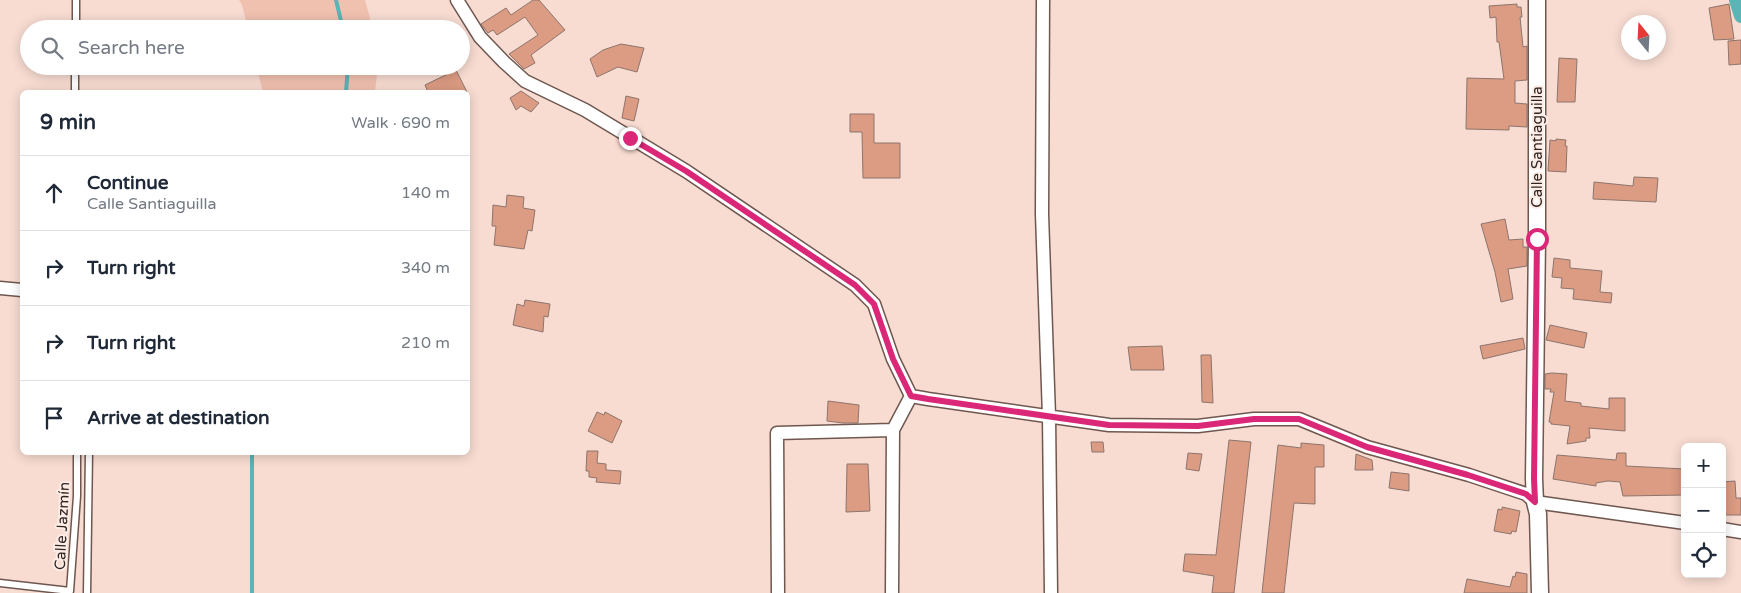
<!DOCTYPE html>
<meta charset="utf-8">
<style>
body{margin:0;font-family:"Varela Round",sans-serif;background:#f2f2f3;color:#1f2937}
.controls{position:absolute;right:15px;bottom:15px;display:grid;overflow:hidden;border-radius:8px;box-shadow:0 2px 12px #0003}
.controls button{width:45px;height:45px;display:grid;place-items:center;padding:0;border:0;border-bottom:1px solid #e0e1e3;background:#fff;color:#1f2937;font:25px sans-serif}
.compass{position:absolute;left:1621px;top:15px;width:45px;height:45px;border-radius:50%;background:#fff;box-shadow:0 2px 12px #0003;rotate:342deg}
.stop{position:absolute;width:15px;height:15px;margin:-11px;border:4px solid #db2777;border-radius:50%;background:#fff}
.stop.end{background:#db2777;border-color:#fff;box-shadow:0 1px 5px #0008}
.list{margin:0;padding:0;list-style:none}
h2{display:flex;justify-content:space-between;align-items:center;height:65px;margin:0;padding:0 20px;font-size:21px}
h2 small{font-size:16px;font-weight:400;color:#747a83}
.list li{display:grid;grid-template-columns:32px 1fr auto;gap:15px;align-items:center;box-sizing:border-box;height:75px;padding:0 20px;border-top:1px solid #e0e1e3}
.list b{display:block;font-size:19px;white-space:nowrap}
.list p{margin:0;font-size:16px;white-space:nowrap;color:#747a83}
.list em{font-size:16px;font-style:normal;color:#747a83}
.icon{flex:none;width:28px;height:28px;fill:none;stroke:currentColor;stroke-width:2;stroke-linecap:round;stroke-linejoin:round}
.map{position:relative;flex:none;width:1741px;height:593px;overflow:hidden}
.search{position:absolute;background:#fff;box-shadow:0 2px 12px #0003;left:20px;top:20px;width:450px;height:55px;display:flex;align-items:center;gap:12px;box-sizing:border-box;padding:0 18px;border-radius:28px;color:#747a83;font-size:19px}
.panel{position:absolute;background:#fff;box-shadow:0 2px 12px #0003;left:20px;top:90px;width:450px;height:365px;border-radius:8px}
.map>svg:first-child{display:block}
.green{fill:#f1c1b0}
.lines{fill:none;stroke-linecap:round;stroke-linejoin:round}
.stream{stroke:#5bb4b6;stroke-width:4}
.canal{stroke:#5bb4b6;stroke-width:14}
.building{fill:#dc9b83;stroke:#8d756c}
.service-casing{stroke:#6e574f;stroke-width:9}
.minor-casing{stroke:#6e574f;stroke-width:15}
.tertiary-casing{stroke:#6e574f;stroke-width:19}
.service{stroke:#fff;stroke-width:6}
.minor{stroke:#fff;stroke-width:12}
.tertiary{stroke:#fff;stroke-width:16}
.route{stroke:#db2777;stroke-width:6}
.labels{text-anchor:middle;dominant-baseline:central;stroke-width:4;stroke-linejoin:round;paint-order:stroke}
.street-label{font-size:15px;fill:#2e2420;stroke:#fdece6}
</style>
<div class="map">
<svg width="1741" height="593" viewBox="0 0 1741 593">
<rect width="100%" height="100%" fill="#f8dcd2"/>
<path class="green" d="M239,0H365L373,29H248L242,5Z
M256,66H378L375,92H263Z"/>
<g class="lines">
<path class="stream" d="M336,0L343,29
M346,92L348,66
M252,452V593"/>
<path class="canal" d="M1736,0L1741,16"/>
</g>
<path class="building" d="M533,0H539L565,30L531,55L535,63L524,69L509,54L538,35L525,17L497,35L493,30L488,33L481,24L506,8L511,15Z
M1517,4V7H1521L1522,17H1520L1523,47L1527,46V80L1515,81V103L1527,104V127L1509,126V130L1466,129L1467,78L1504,79L1499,42H1497L1496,17L1490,18L1489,6Z
M1729,4L1734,39L1714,40L1709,8Z
M1741,40V64L1729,65L1728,41Z
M621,44L644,48L637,72L618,67L597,77L590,59L603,50Z
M1559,58L1577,59L1575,102H1557Z
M456,70L467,92H428L425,85Z
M521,91L539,103L531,112L521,106L516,110L510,98Z
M626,96L639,99L634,121L622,118Z
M850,114H874V143H900V178H863L862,132H850Z
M1556,139L1566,140L1565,146H1567L1566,172L1548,171L1550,140L1556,141Z
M1634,177L1658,178L1656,202L1593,199L1594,182L1633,186Z
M507,195L524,197L523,208L535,210L532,231L528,230L524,249L494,245L496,226H492L493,205L506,207Z
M1505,219L1509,240L1523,239V247H1527V266L1508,269L1513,299L1501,302L1495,272L1481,224Z
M1554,258L1570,260V268L1602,271L1600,292L1612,293L1611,303L1573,299L1574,289L1561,288L1562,278L1552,277Z
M525,300L550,304L548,317L544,316L543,332L513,325L517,304L524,306Z
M1550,325L1587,333L1584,348L1546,340Z
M1523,338L1525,349L1483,359L1480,346Z
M1162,346L1164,370H1131L1128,347Z
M1201,355H1211L1213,403L1202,402Z
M1552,373L1567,374L1565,401L1581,403V406L1609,409V398H1625V431L1589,428L1590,438H1586V441L1567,444L1570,426L1551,424V422H1549L1554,392H1550L1551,389H1545V374Z
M828,401L859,405L858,423H843L827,421Z
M597,412L604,415L605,412L622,421L612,443L588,431Z
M1229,440L1251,442L1234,593H1212L1214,576L1183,571L1185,554L1216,555Z
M1091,442H1103L1104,452H1092Z
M1301,443L1324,445V467H1315V504L1294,503L1284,593H1262L1278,445L1301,448Z
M587,451H598L597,463L606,464V470L621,471L620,484L596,482L597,478L589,477V471H586Z
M1188,453L1202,454L1199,471L1186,469Z
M1617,453H1626V466L1685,469V495L1623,496L1620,482L1608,481L1596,483V486L1553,479L1557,455L1616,460Z
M1356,454L1372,460L1373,470H1355Z
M847,464H868L870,511L846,512Z
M1391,472L1409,474V491L1389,488Z
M1735,481L1736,498H1741V515H1722V482Z
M1502,507L1520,511L1516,532L1512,531L1511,534L1494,531L1498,509L1502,510Z
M1516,572L1527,574V593H1464L1467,579L1510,587L1513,576L1515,577Z"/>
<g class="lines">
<g class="service-casing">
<path id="service" d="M76,29V0
M75,92V66
M0,583L70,591L77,496V452
M87,593L89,452"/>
</g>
<g class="minor-casing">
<path id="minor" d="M457,0L480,37L504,62L525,81L585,110L686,171L855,285L874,304L893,359L911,396L928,399L1109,425L1198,426L1254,419H1299L1367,447L1469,475L1526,494L1535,502L1685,523
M1043,0L1042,214L1049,416L1051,593
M0,288L22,290
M1722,529L1741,532
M778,593L777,433L893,430
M892,593L893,430L911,396"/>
</g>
<g class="tertiary-casing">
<path id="tertiary" d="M1537,0V239L1534,479L1535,502L1538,514L1540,593"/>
</g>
<use href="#service" class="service"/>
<use href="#minor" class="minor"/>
<use href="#tertiary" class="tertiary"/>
</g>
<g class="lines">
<path class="route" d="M630,138L686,171L855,285L874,304L893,359L911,396L928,399L1109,425L1198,426L1254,419H1299L1367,447L1468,475L1526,494L1535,502L1534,479L1537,239"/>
</g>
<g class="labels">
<g class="street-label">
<text transform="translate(1537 147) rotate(-90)">Calle Santiaguilla</text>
<text transform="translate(62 526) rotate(-87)">Calle Jazmín</text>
</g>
</g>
</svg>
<div class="controls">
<button>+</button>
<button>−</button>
<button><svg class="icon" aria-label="locate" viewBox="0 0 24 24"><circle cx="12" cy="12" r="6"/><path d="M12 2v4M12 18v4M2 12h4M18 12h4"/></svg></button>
</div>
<svg class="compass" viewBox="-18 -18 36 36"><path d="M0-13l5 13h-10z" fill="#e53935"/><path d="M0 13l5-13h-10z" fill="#747a83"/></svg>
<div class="stop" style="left:1537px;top:239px"></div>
<div class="stop end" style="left:630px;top:138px"></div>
<div class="search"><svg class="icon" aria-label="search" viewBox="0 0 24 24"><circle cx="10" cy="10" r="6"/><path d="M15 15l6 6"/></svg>Search here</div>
<section class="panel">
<h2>9 min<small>Walk · 690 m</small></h2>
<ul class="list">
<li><svg class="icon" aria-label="ahead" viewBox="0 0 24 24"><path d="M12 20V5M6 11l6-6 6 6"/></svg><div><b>Continue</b><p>Calle Santiaguilla</p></div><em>140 m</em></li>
<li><svg class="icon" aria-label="right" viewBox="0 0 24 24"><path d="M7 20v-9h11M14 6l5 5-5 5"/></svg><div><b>Turn right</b></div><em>340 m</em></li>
<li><svg class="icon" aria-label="right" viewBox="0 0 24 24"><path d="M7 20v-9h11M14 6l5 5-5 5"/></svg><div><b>Turn right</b></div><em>210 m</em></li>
<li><svg class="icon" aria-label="arrive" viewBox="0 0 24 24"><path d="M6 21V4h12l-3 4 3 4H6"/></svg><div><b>Arrive at destination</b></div></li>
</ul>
</section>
</div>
